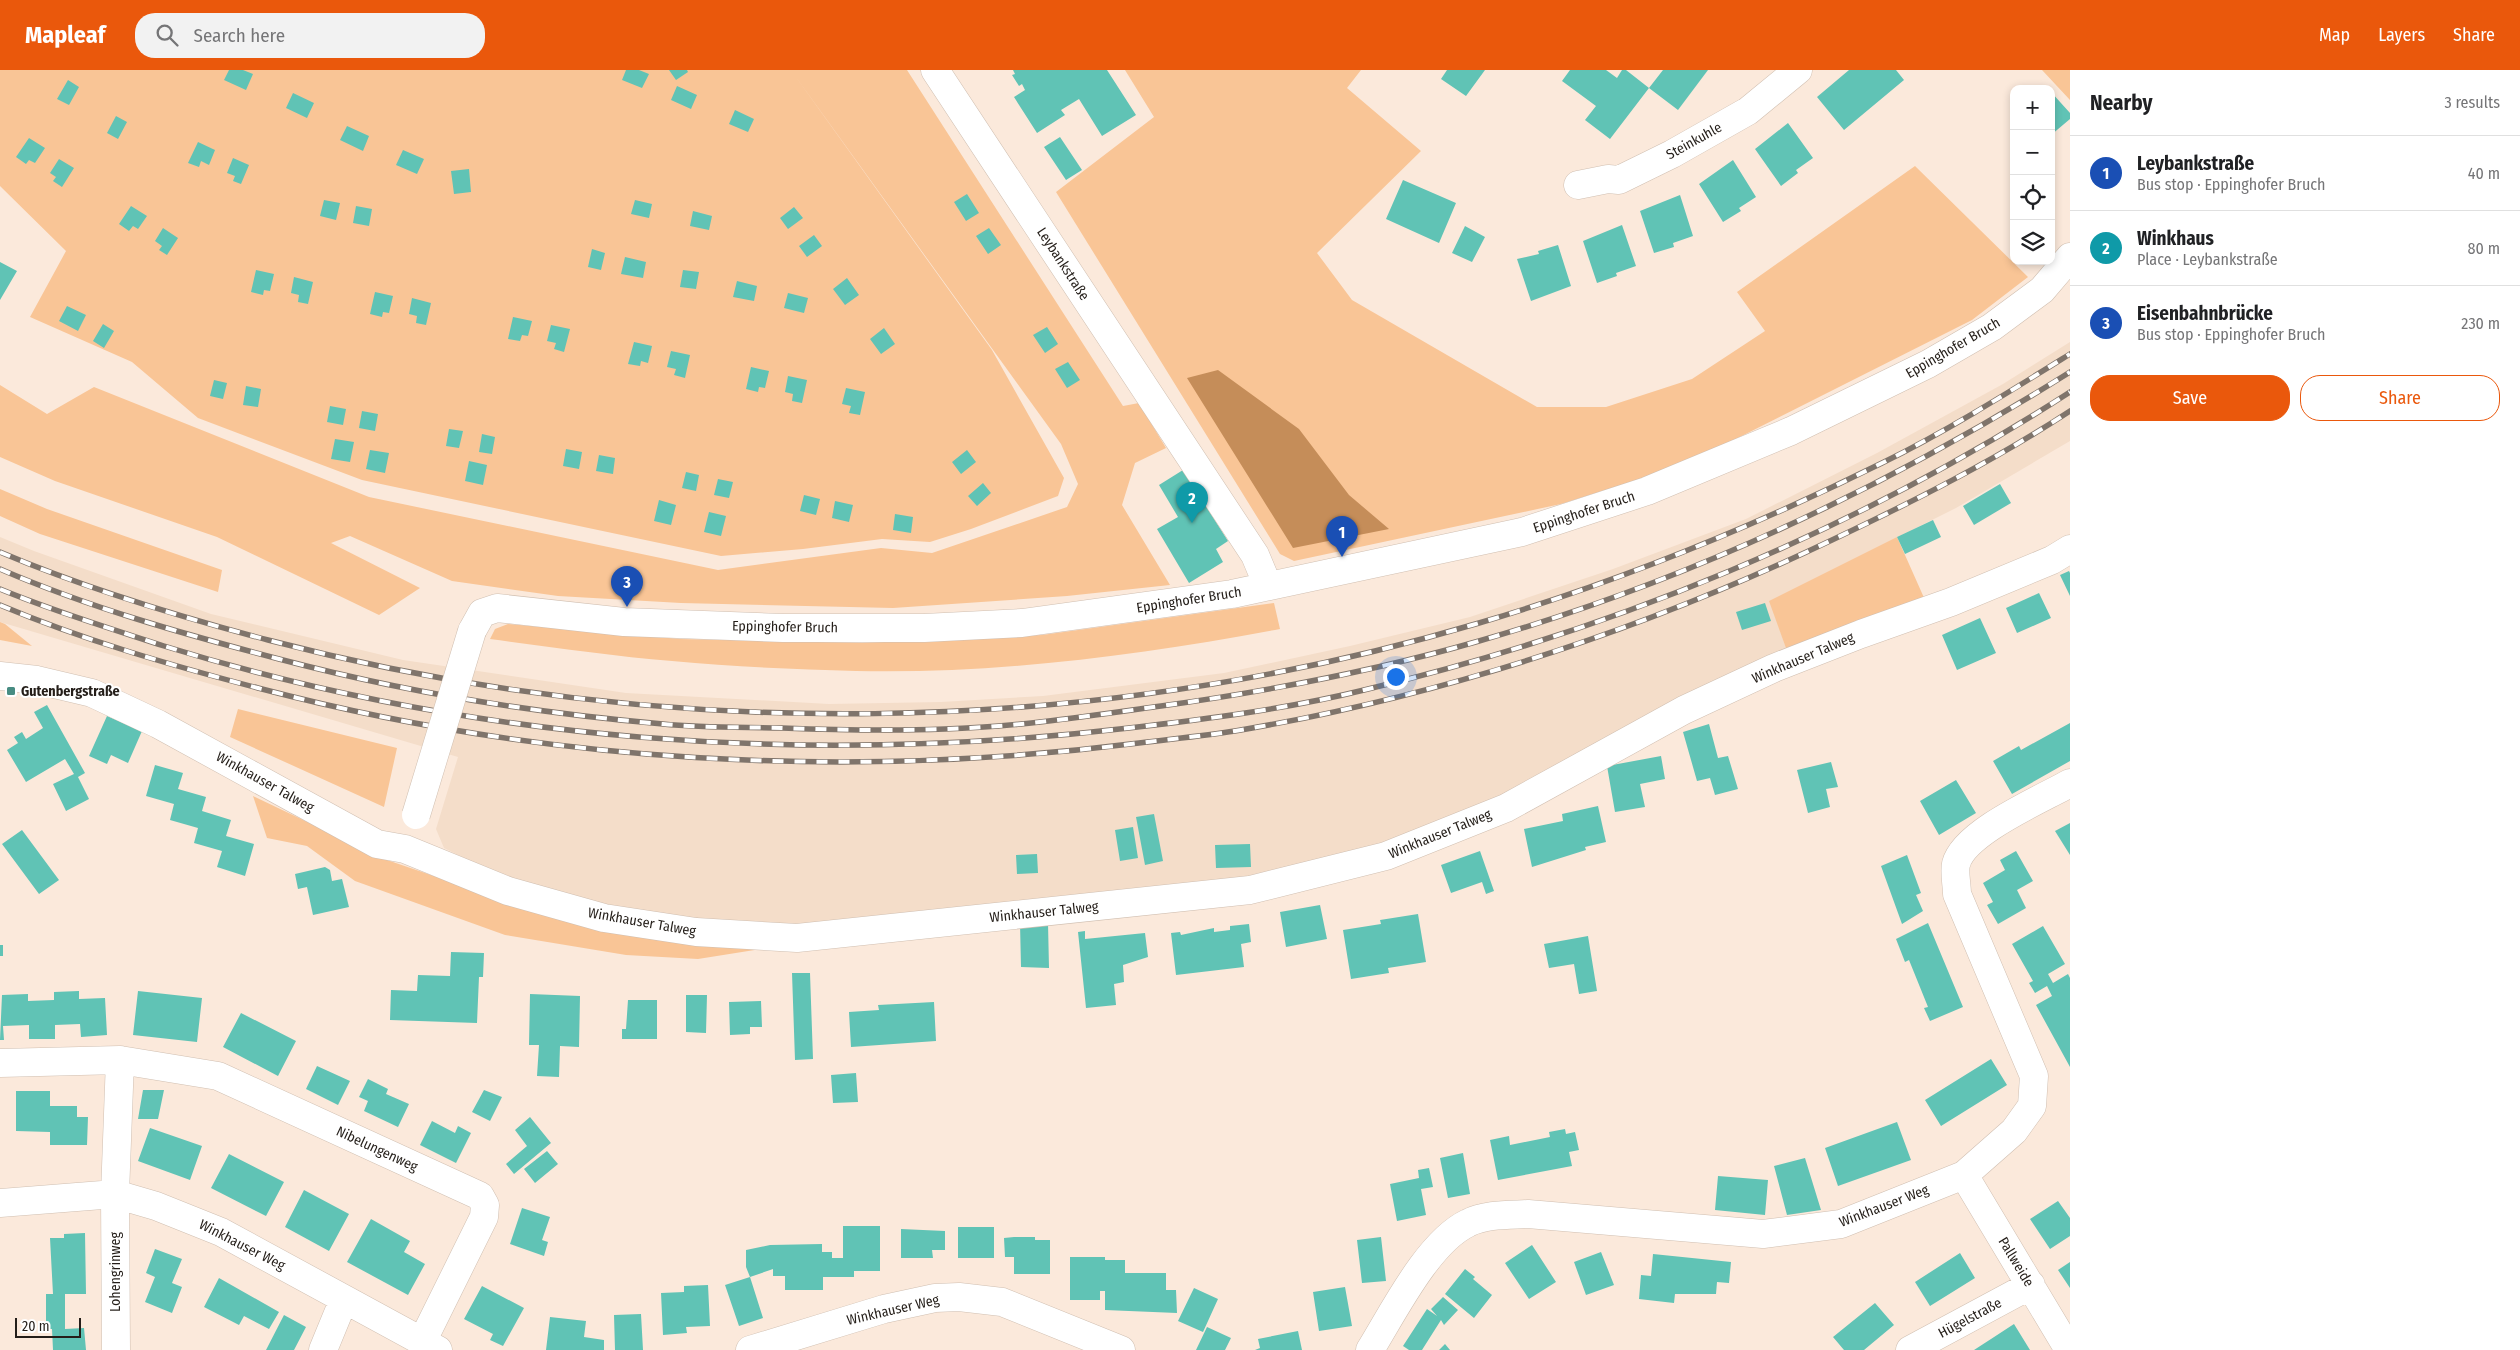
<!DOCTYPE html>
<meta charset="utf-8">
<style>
body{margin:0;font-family:"Fira Sans Condensed",sans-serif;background:#f2f2f2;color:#202124}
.controls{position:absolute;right:15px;top:15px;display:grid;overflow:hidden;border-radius:10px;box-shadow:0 2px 8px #0003}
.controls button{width:45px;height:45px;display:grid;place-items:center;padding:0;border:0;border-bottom:1px solid #e0e0e0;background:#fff;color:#202124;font:25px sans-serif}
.scale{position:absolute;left:15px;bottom:12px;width:66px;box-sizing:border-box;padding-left:5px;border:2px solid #241e19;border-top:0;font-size:14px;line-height:18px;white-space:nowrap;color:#241e19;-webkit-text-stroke:4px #fff;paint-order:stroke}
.you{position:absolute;left:1395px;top:606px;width:18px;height:18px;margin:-12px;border:4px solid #fff;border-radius:50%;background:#1a73e8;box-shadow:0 0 0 8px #1a73e833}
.badge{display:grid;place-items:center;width:32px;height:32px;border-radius:50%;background:#ea580c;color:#fff;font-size:16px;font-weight:700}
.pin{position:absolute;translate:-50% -41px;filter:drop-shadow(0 1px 2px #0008)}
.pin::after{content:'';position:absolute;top:26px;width:18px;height:15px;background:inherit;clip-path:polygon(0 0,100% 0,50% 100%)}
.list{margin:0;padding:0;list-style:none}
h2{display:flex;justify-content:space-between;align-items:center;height:65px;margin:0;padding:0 20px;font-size:21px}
h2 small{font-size:16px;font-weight:400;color:#757577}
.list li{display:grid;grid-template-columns:32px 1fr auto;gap:15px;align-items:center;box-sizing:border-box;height:75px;padding:0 20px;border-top:1px solid #e0e0e0}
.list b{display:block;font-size:19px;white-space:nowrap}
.list p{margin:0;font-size:16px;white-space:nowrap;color:#757577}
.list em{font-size:16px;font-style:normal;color:#757577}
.actions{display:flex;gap:10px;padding:15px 20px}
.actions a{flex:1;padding:11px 0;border:1px solid #ea580c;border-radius:20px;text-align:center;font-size:18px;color:#ea580c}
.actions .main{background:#ea580c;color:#fff}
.icon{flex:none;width:28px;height:28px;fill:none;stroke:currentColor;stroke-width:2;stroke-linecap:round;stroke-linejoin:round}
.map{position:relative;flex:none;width:2070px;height:1280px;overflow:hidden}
header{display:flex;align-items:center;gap:30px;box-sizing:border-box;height:70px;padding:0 25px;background:#ea580c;color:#fff}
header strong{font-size:24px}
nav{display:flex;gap:28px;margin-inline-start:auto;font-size:18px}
.search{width:350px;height:45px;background:#f2f2f2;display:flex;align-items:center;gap:12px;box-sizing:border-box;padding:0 18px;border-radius:20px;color:#757577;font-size:19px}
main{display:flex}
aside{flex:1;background:#fff}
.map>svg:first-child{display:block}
.built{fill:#f4ddc9}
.green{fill:#f9c596}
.water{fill:#c58d59}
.building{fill:#60c3b5}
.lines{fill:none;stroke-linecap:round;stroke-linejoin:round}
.minor-casing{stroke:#d0bfb1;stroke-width:29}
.minor{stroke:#fff;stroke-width:28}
.rail-casing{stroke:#7f746b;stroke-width:5.5}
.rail{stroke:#fff;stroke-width:4;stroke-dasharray:11;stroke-linecap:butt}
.minor-bridge-casing{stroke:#d0bfb1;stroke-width:29;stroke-linecap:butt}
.minor-bridge{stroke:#fff;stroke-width:28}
.poi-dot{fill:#478c82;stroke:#fff;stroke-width:2}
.labels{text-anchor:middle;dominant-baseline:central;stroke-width:4;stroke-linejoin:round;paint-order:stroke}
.street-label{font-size:14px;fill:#241e19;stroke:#fff}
.poi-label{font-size:14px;font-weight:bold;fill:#241e19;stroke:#fff;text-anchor:start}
</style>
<header>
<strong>Mapleaf</strong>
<div class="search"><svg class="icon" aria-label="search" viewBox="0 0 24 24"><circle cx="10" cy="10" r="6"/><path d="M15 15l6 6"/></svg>Search here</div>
<nav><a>Map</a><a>Layers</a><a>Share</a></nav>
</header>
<main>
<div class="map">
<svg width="2070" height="1280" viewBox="0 0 2070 1280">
<rect width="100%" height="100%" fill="#fbe9db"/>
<path class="built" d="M2070,272V371L1956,438L1770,531L1787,581L1512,724L1356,784L1243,812L788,859L633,846L512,812L444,778L436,759L458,687L0,552V467L34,481L211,544L403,590L626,623L829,634L941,632L1043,626L1224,603L1350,576L1470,547L1613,499L1746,449L1877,383L2003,314Z"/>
<path class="green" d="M0,0H907L1123,336L1139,333L1166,378L1135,393L1122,435L1170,515L1067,526L893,538L681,533L558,526L452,511L350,466L331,473L420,518L379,545L217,467L55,411L0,387V315L47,344L94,317L369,427L718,500L881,478L932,483L1067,437L1078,414L1061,374L793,3L992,280L1064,408L1058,426L971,459L930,472L882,469L803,479L721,486L362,410L198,348L132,292L30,247L66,181L0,116Z
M1125,0H1361L1347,18L1421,81L1317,183L1352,230L1537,337H1606L1692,309L1765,261L1737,222L1915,96L2028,207L1972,250L1684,395L1561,434L1294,491L1280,484L1056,122L1154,47Z
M2042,0H2070V30Z
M0,419L47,439L222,500L218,522L40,464L0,446Z
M1897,467L1925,530L1787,581L1769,531Z
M1274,533L1280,559C1141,585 998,604 856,601C795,599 733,597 672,591C612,586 551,577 490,569L495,559L508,554L680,569L862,573L1042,565Z
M0,552L5,554L32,576L0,570Z
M238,639L397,678L384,737L230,667Z
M253,726L387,790L525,837L786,875L698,889L626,885L505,865L355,811L307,776L267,768Z"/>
<path class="water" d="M1218,300L1299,359L1349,425L1389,459L1293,478L1187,308Z"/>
<path class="building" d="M229,0H243L253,4L246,20L224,10Z
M626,0H639L649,4L642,18L622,10Z
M669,0H687L688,2L676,10Z
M1013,0H1107L1136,45L1102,66L1079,29L1061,40L1065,45L1037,63L1014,27L1025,20L1022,14L1019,16L1012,5L1015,4Z
M1447,0H1485L1466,26L1441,9Z
M1570,0H1606L1617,8L1622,0H1626L1649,18L1610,69L1585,50L1596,36L1562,11Z
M1663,0H1708L1678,40L1649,18Z
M1849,0H1896L1904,10L1844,60L1817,27Z
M68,10L79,17L69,35L57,29Z
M677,16L697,25L691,39L671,30Z
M2051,22L2070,43V49L2051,65Z
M293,23L314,33L307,48L286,38Z
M735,40L754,49L748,62L729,54Z
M116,46L127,52L118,69L107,63Z
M1788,53L1813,88L1796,100L1798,103L1781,116L1755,79Z
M347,56L369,66L363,81L340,70Z
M1060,67L1082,100L1066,110L1044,77Z
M29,68L45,78L35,93L29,90L26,94L16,87Z
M198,72L215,80L209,95L201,91L199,97L188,93Z
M403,80L424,89L417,104L396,95Z
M233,88L249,95L241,114L233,111L235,106L227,103Z
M59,89L74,98L62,117L53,111L56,107L50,103Z
M1733,90L1756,127L1739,138L1741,141L1723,152L1699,114Z
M469,99L471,122L454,124L451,101Z
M1403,110L1456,133L1439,173L1386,149Z
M967,124L979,143L966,151L954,132Z
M1680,125L1693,166L1673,173L1674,177L1654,183L1640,141Z
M324,130L340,133L336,150L320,146Z
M635,130L652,134L649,148L631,144Z
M131,136L147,146L138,159L133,156L129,161L119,154Z
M356,136L372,139L369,156L353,153Z
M794,137L803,148L788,159L780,148Z
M693,141L712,146L709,160L690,156Z
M1622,155L1636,196L1616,203L1617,206L1597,213L1583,171Z
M1465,156L1485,167L1472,192L1452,183Z
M163,158L178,168L167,185L159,180L162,176L155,171Z
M989,158L1001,175L988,184L976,166Z
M814,165L822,176L807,187L799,176Z
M1558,175L1571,216L1531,231L1517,189L1539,184L1538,181Z
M592,179L605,183L601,200L588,197Z
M625,187L646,192L643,208L621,204Z
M0,192L17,201L0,230Z
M256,200L274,204L270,221L264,220L263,225L251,222Z
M683,200L699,202L696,219L680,217Z
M294,207L313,212L308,234L298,232L299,225L291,223Z
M847,208L859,225L845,235L833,219Z
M737,211L757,216L754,231L733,227Z
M375,222L393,226L389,243L383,242L382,247L370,244Z
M788,223L808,228L804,243L784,238Z
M412,228L431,233L426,255L416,253L417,246L409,244Z
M67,236L86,245L78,261L59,251Z
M513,247L532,251L528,266L522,265L520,271L508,269Z
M103,254L114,261L104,278L93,271Z
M551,255L570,259L564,282L554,279L556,273L547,271Z
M1047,257L1058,274L1045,283L1033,265Z
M884,258L895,274L881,284L870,269Z
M634,272L652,276L648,293L641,291L640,296L628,294Z
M671,281L690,285L685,308L674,305L676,299L667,297Z
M1068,292L1080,310L1067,318L1055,299Z
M751,297L769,301L765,318L759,317L758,322L746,319Z
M788,306L807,310L802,333L792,331L793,324L785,322Z
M214,310L227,313L223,329L210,326Z
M246,316L261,319L258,337L243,335Z
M846,318L865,322L860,345L849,343L851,336L842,334Z
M330,336L346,339L343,355L327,352Z
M362,341L378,344L375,361L359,358Z
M449,359L463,361L459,378L446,376Z
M482,364L495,367L492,384L479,382Z
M335,369L354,372L350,392L331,389Z
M566,379L582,382L579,399L563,396Z
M370,380L389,383L385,403L366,399Z
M967,380L976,392L961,404L952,392Z
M599,385L615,388L613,404L596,401Z
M469,391L487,395L483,415L465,411Z
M1183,400L1228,471L1216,479L1223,492L1189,513L1157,459L1178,447L1159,415Z
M686,402L699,405L696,421L682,418Z
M718,409L733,412L729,428L714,425Z
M983,413L991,423L977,436L968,426Z
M2000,414L2011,433L1974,455L1963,436Z
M804,425L820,429L816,445L800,441Z
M659,430L676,435L671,455L654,451Z
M835,431L853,435L849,452L832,448Z
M709,442L726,446L721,466L704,462Z
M895,444L913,447L911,463L893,460Z
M1933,450L1941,467L1905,484L1897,467Z
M2069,501L2070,503V526L2060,505Z
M2039,523L2051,548L2017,563L2006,538Z
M1765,533L1771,551L1742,560L1736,542Z
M1980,548L1996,583L1957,600L1942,565Z
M47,635L85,703L78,707L89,729L66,741L53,714L74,704L65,689L26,712L7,680L18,673L14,667L22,662L26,669L43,658L34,642Z
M107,646L142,661L128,693L111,685L107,694L89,686Z
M2070,653V691L2012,724L1993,691L2019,676L2021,680Z
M1709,654L1718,688L1728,686L1738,719L1715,725L1710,708L1697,711L1683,662Z
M1661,686L1665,709L1640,714L1645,737L1615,742L1607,696Z
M1831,692L1838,717L1826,719L1830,737L1808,743L1797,700Z
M155,695L183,703L178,719L206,727L202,741L231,750L226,766L254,774L245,806L217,797L222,781L194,773L198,758L170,750L174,734L146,726Z
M1956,710L1976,743L1939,765L1920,731Z
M1598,736L1606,772L1585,777L1586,780L1532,797L1524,759L1563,751L1562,744Z
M1154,744L1163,791L1145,795L1136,747Z
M2070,753V785L2055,761Z
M1133,757L1138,788L1120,791L1115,760Z
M22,760L59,810L39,824L2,774Z
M1250,774L1251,797L1216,798L1215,775Z
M1480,781L1494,821L1486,824L1482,812L1451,823L1441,795Z
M2016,781L2033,811L2017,820L2026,838L1998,854L1987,835L1993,832L1983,813L2005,800L2000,790Z
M1037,784L1038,803L1017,804L1016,785Z
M1907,785L1921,823L1916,825L1923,841L1902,854L1881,796Z
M325,797L330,800L332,811L342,809L349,837L313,845L307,817L298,819L295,804Z
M1320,835L1327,869L1286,877L1280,842Z
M1418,844L1426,892L1388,898L1389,903L1351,909L1343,860L1381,854L1380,850Z
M1020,853H1048L1049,898L1021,897Z
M1928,853L1963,937L1930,951L1924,938L1928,937L1909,890L1905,892L1896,869Z
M1249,854L1251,872L1241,874L1244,897L1176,905L1171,863L1180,862L1181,865L1214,858V862L1230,860V856Z
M2043,856L2065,894L2048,904L2053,913L2068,904L2070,908V997L2036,935L2052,926L2047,916L2035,923L2029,913L2033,911L2012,874Z
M1085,861V869L1145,863L1148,887L1123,895L1124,912L1114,914L1116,935L1086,938L1078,862Z
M1588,866L1597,921L1579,924L1574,894L1549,898L1544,874Z
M0,875H3V886H0Z
M451,882L484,883L483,907H479L477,953L390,950L391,920L417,921L418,905L450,906Z
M792,903H810L813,989L795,990Z
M79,921V929L105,928L107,965L81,967L80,954L55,955V969H29V955L3,956L4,970H0L2,925L28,924V931L54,930V922Z
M138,921L202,928L197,972L133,965Z
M530,924L580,926L579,977L560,976L559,1007L537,1006L539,975H529Z
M686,925H707L706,963L686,962Z
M628,930H657V969H622V959H626Z
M761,931L762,957H750V964L730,965L729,932Z
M934,932L936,971L851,977L849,942L879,940L878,935Z
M241,943L296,971L278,1006L223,977Z
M1991,989L2007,1015L1941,1056L1925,1030Z
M317,996L350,1011L338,1035L306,1019Z
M856,1003L858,1032L833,1033L831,1005Z
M368,1009L388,1019L386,1024L409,1034L398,1057L364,1041L368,1031L359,1027Z
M143,1020H164L158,1049H138Z
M484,1020L502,1027L490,1051L472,1042Z
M16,1021H50V1036H77V1047H88L87,1075H50V1062L16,1061Z
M530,1047L551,1073L514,1104L506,1094L527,1076L515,1060Z
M432,1051L455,1063L458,1056L471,1063L456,1093L420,1075Z
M1897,1052L1911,1090L1838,1116L1825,1078Z
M150,1058L202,1076L190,1110L138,1091Z
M1565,1059L1566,1064L1575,1062L1579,1080L1569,1082L1572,1096L1498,1110L1490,1070L1509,1066L1510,1075L1550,1067L1549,1062Z
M547,1081L558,1094L535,1113L524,1099Z
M1463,1083L1470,1124L1448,1128L1440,1088Z
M229,1084L284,1112L266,1146L211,1118Z
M1805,1088L1821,1140L1787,1145L1774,1096Z
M1429,1098L1433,1117L1421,1119L1426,1145L1397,1151L1390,1114L1419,1108L1418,1100Z
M1718,1106L1768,1110L1765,1145L1715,1140Z
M304,1120L349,1144L329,1181L285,1157Z
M2058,1131L2070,1148V1166L2050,1179L2030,1149Z
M522,1138L550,1147L542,1170L548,1172L544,1186L510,1174Z
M371,1149L410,1171L404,1182L425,1194L408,1225L347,1192Z
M843,1156H880V1201H854V1207H823V1220H785V1206H773V1199L750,1207L763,1248L739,1256L725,1215L750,1207L746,1197V1180L770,1175L822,1174V1182H832V1188H843Z
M958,1157H994V1188H958Z
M901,1159L945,1161V1180H932L933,1188H901Z
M85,1163L86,1224H65V1259L84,1258L86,1280H53L52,1259H46V1224H53L50,1168H64V1164Z
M1014,1167H1035V1170H1050V1204H1014V1187H1005L1004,1168Z
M1381,1167L1386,1211L1362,1213L1357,1170Z
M1532,1175L1556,1212L1529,1229L1505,1193Z
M155,1179L182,1189L172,1213L182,1217L172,1243L145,1232L155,1207L146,1203Z
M1601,1182L1614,1215L1586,1225L1574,1192Z
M1960,1183L1975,1208L1930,1236L1915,1212Z
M1653,1184L1731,1192L1729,1213L1717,1212L1716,1224H1675L1674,1233L1639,1229L1641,1205L1651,1206Z
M1070,1187H1105V1190H1125V1203H1166V1220H1176L1177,1243L1105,1240V1221H1100V1230H1070Z
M2070,1192V1218L2058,1200Z
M1465,1199L1475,1207L1473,1209L1492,1225L1474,1248L1445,1224Z
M219,1208L279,1242L269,1259L244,1246L239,1255L204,1237Z
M708,1215L710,1256L686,1257L687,1263L663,1265L661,1223L684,1222V1216Z
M482,1216L524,1238L503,1276L490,1270L493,1264L464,1249Z
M1345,1217L1352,1256L1319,1261L1313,1222Z
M1194,1218L1218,1229L1203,1262L1178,1251Z
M1443,1227L1458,1240L1444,1255L1441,1250L1422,1280H1409L1403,1276L1427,1239L1437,1246L1431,1239Z
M1875,1233L1894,1255L1864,1280H1844L1833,1267Z
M641,1244L643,1280H615L614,1245Z
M284,1245L306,1257L294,1280H266Z
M550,1247L586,1251L584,1267L604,1270V1280H546Z
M2014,1254L2030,1280H1974L1991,1269Z
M1207,1257L1231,1268L1225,1280H1196Z
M1298,1261L1302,1280H1255L1260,1278L1258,1269Z
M1445,1274L1450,1280H1439Z"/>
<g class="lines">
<g class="minor-casing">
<path id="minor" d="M935,0L1255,485L1268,516
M1578,115L1608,109L1619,110L1672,84L1748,41L1798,0
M472,561L482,543L497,538L624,552L783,558H924L1022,553L1232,524L1522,462L1647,421L1791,361L1928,294L1992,257L2042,220L2070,187
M0,606L37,610L92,623L158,654L377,774L405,779L508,821L604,848L696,862L797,868L1250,820L1386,786L1506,738L1684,640L1774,598L1861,564L1951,532L2052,490L2070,479
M0,993L120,990L218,1006L480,1126L485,1135L484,1147L422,1272
M1964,1105L2069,1280
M0,1133L115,1124L156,1136L221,1162L438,1280
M116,1280L115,1124L120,990
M323,1280L344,1229
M750,1280L884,1239L935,1228L959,1227L1002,1232L1121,1280
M1370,1280C1393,1243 1428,1172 1468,1153C1485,1144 1509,1145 1528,1144L1763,1164L1841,1154L1964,1105L2014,1061L2032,1036L2034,1006L1957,824C1957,815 1954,802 1956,794C1964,762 2042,729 2070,713
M1910,1280L2031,1215"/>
</g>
<use href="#minor" class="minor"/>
<g class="rail-casing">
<path id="rail" d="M0,482C87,519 177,546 268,570C663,673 1087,669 1479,553C1618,512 1753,457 1882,393C1947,361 2009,322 2070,284
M0,499C90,538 184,564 279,589C404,622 534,643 663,654C703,658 743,657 782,658C836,660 891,661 945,659C1017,657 1089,646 1161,636C1269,621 1375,601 1479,571C1688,511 1887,417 2070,302
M0,519C53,541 109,558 164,576C476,672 805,696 1129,658C1207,649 1287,639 1364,620C1612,561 1855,461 2070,322
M0,535C83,570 170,595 258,618C544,693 845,710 1139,673C1171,669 1203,666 1235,661C1442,626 1643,560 1832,470C1914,431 1994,391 2070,341"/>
</g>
<use href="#rail" class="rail"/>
<g class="minor-bridge-casing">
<path id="minor-bridge" d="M416,745L472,561"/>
</g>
<use href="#minor-bridge" class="minor-bridge"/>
</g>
<rect class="poi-dot" x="6" y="616" width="10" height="10" rx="2.5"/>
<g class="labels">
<g class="street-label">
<text transform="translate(1694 71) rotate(-29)">Steinkuhle</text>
<text transform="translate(1063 194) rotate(57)">Leybankstraße</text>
<text transform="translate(1953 278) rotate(-30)">Eppinghofer Bruch</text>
<text transform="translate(1584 442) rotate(-18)">Eppinghofer Bruch</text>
<text transform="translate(1189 530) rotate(-9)">Eppinghofer Bruch</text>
<text transform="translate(785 557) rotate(1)">Eppinghofer Bruch</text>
<text transform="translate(1803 588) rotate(-23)">Winkhauser Talweg</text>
<text transform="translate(265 712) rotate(29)">Winkhauser Talweg</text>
<text transform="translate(1440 764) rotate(-22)">Winkhauser Talweg</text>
<text transform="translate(1044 842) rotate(-6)">Winkhauser Talweg</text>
<text transform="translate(642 852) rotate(10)">Winkhauser Talweg</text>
<text transform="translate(377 1079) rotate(25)">Nibelungenweg</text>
<text transform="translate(1884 1136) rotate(-21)">Winkhauser Weg</text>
<text transform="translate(242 1175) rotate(27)">Winkhauser Weg</text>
<text transform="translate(2016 1192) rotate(59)">Pallweide</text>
<text transform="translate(115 1202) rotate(-90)">Lohengrinweg</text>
<text transform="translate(893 1240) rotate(-13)">Winkhauser Weg</text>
<text transform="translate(1970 1248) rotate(-28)">Hügelstraße</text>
</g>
<g class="poi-label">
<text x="21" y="621">Gutenbergstraße</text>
</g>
</g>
</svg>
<div class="controls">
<button>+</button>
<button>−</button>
<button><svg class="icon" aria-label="locate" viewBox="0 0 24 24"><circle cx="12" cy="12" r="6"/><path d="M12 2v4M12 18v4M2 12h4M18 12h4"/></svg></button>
<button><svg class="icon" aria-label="layers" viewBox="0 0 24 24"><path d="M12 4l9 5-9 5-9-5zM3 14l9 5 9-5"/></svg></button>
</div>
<div class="scale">20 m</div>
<div class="you"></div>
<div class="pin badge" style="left:1342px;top:487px;background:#1a4fb4">1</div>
<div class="pin badge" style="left:1192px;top:453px;background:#0f9aa8">2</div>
<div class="pin badge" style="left:627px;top:537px;background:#1a4fb4">3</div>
</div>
<aside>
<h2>Nearby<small>3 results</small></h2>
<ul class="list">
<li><span class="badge" style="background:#1a4fb4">1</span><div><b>Leybankstraße</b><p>Bus stop · Eppinghofer Bruch</p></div><em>40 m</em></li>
<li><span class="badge" style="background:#0f9aa8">2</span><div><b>Winkhaus</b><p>Place · Leybankstraße</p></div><em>80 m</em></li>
<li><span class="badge" style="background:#1a4fb4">3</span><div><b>Eisenbahnbrücke</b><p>Bus stop · Eppinghofer Bruch</p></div><em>230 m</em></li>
</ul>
<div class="actions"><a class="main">Save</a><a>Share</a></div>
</aside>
</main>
